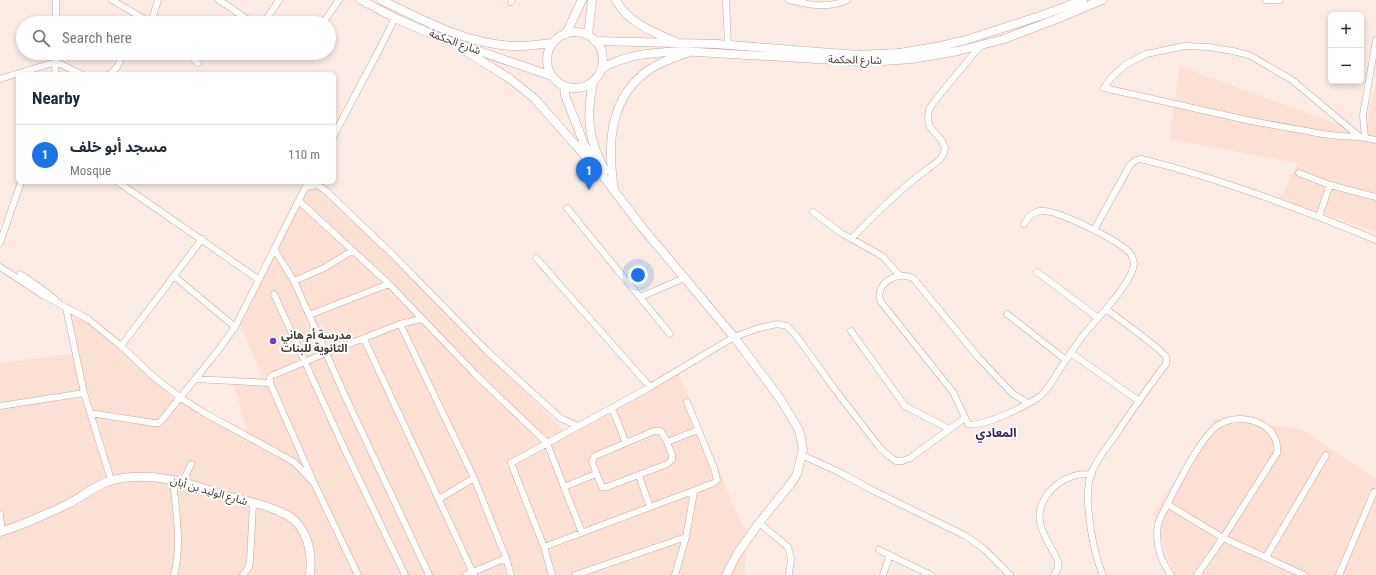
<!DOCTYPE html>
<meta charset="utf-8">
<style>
body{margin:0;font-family:"Roboto Condensed","Noto Sans Arabic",sans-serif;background:#f6f6f7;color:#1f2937}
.controls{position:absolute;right:12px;top:12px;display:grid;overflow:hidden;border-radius:6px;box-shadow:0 2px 6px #0003}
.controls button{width:36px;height:36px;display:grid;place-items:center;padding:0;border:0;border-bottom:1px solid #e0e1e3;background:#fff;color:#1f2937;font:20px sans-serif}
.you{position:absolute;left:638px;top:275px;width:14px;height:14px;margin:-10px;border:3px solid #fff;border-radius:50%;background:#1a73e8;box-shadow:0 0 0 6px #1a73e833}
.badge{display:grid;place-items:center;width:26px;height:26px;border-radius:50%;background:#1a73e8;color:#fff;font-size:13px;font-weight:700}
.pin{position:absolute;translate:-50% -33px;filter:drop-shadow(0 1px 2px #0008)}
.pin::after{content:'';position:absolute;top:21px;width:14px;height:12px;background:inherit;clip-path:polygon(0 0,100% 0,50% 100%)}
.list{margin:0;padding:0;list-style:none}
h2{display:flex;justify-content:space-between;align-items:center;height:52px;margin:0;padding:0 16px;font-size:17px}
h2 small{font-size:13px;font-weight:400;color:#747a83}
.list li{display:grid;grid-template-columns:26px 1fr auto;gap:12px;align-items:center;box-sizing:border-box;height:60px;padding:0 16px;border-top:1px solid #e0e1e3}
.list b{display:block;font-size:15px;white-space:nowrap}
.list p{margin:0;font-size:13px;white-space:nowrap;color:#747a83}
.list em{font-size:13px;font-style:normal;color:#747a83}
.icon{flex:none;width:22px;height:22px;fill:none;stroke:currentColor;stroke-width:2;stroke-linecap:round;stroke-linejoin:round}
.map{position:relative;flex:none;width:1376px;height:575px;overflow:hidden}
.search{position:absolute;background:#fff;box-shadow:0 2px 6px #0003;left:16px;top:16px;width:320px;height:44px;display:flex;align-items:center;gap:10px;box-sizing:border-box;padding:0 14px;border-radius:22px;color:#747a83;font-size:15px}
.panel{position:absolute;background:#fff;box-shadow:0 2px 6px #0003;left:16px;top:72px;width:320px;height:112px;border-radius:6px}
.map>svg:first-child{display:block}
.built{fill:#fbe0d5}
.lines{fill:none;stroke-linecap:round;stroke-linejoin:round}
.street-casing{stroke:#caa799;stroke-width:7}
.secondary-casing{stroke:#caa799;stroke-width:9}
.street{stroke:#fff;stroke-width:6}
.secondary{stroke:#fff;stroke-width:8}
.poi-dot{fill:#6d43bb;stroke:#fff;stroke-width:1.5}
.labels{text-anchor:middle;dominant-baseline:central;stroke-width:4;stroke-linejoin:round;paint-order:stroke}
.street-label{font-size:11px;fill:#463832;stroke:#fff}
.poi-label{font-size:11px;font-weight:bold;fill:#463832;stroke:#fff;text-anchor:start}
.neighbourhood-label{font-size:12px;font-weight:bold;fill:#37245f;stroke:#fff}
</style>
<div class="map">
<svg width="1376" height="575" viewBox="0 0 1376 575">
<rect width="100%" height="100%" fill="#faebe5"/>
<path class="built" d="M1180,66L1364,134L1376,81V232L1279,199L1298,163L1169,139Z
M309,182H318L565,432L679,374L747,537L744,575H0V363L72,354L73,310L195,406L247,431L232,378L263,377L239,323Z
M1215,419L1301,429L1376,479V513L1373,519L1376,521V575H1174L1153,514Z"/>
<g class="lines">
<g class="street-casing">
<path id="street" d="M56,0V23
M112,0L151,23
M219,0L253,23
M726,0L728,45
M789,0C810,5 827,9 847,0
M1266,0H1280
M511,2L512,0
M151,23L158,0
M264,23L279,0
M323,23L339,0
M187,53L198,63
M55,74L56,53
M110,74L117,67L124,53
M0,79L56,62L81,74
M334,135L379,50L395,18
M1360,137L1292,80L1249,55L1233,51L1208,47L1185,46L1146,54L1125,65L1111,78L1104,88L1251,121L1323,134L1339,136L1360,137L1376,140
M1365,138L1363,115L1376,40
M1299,173L1330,185L1376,197
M118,182L258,279
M306,187L317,185L325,190L394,256L488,352L560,418L578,426
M299,201L389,284L477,376L547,443L582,533
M567,208L670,334
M813,212L841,233L877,253L883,257L900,276
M1319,216L1330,185
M1024,224C1027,218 1032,213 1039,211C1055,208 1117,240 1129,252C1132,254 1133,259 1134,263C1134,281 1096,320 1084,334C1075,346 1067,359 1058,372C1053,380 1048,390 1040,396C1029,405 981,428 968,424L953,392L881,302C873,284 899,269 914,279L978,357L1013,394L1028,403
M1094,230L1130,165L1136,160L1141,159C1222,179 1299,208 1376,240
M851,239C875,214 898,191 926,170C934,164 944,159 945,148L942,141L930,127L928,119L929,109L937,98L981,45
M0,243L21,182
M274,249L294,281L345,396L429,575
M536,258L650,387
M0,267L43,295L89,320L121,346L155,378L181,398L206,414L276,452L295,463L314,483
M1037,272L1098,318
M20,274L46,292L55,299
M174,276L235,327
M294,281L324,268L352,251
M274,294L344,448L405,575
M640,297L685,278
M66,308L84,393L111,480
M1007,314L1066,360
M309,315L389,284
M400,324L474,478L506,558L511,575
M851,331L905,406L949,429
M364,339L474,575
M121,346L202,239
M1071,353L1139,401
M196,379L270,383
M0,406L84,393
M612,408L626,443
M90,413L154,423H159L161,421L217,352L235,327L307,184
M667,442L672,455V460L667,464L607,487H602L592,462L595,456L654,431H661L667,442L698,430
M802,455L841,473L872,490L966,536L984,549L1010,575
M639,476L650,507
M173,480C176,511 182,545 174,575
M183,482L191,464
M564,487L596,474
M439,499L474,478
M1167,504L1223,538L1304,575
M0,514L2,532
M759,523L788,547L791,559L789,575
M544,547L714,483L717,480L714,468L687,402
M879,550L931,575
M1266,557L1326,455
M243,575L249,567L250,561L253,503
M358,575L314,483L270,383V378L271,376L326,353L400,324L421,319
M466,575L506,558
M552,575L544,547L511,463L650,387L734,337L759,328L777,324L787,326L798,338L833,387L880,448L890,457L896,461H902L910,458L965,418
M575,575L686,537
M675,575L686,537L694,492
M883,575L890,555
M1054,575L1058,568V562C1054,550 1044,539 1041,526C1034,503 1053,483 1073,476C1079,474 1086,474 1092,474
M1103,575C1093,554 1085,504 1089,482C1092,465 1105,450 1115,436C1131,412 1148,387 1166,364C1166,362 1167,359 1166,357C1161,348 1116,317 1106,309
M1171,575C1160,560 1155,542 1158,524C1160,517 1164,511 1167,505C1177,485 1202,434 1220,424C1242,411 1281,424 1277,453L1223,538L1197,575
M1339,575L1374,492"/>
</g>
<g class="secondary-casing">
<path id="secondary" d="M361,0L395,18L438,37L552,76
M381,0C417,17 455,38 495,44C514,48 534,45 553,43
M616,0C627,22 653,32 674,41
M547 60a28 28 0 1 1 56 0a28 28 0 1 1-56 0Z
M566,34L582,0
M588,35L592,0
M595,41L717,44L857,55L899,53L941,46L966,40L1043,15L1083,0
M464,50L509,78L534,98L588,159
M601,69C627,54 650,53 680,51L868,62L912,59L958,51L1004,39L1059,18L1102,0
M593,82C586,118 588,138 605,171
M564,86L565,95L584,144L600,172L641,226L734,337L781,400L799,430L803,449L797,474L792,482L759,523L737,554L726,575
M614,189C607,144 609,97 650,69C661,62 675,57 687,53
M0,532C24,525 47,514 70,503C82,496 100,483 112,480C129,476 150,476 167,479C187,482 208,490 228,496C246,501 282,508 295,521C310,536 312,556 310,575"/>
</g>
<use href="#street" class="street"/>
<use href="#secondary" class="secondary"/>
</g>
<circle class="poi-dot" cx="273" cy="341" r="4"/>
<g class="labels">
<g class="street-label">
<text transform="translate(455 42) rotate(20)">شارع الحكمة</text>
<text transform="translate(855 60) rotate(1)">شارع الحكمة</text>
<text transform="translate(209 491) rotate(16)">شارع الوليد بن أبان</text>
</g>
<g class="poi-label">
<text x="281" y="335">مدرسة أم هاني<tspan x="281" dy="13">الثانوية للبنات</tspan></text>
</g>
<g class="neighbourhood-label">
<text x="996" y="433">المعادي</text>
</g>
</g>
</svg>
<div class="controls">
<button>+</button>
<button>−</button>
</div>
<div class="you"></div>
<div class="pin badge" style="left:589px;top:190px">1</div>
<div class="search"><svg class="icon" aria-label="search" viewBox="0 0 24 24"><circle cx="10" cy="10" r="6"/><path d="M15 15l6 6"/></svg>Search here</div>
<section class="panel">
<h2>Nearby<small></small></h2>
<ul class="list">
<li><span class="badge">1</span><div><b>مسجد أبو خلف</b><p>Mosque</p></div><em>110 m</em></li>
</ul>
</section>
</div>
